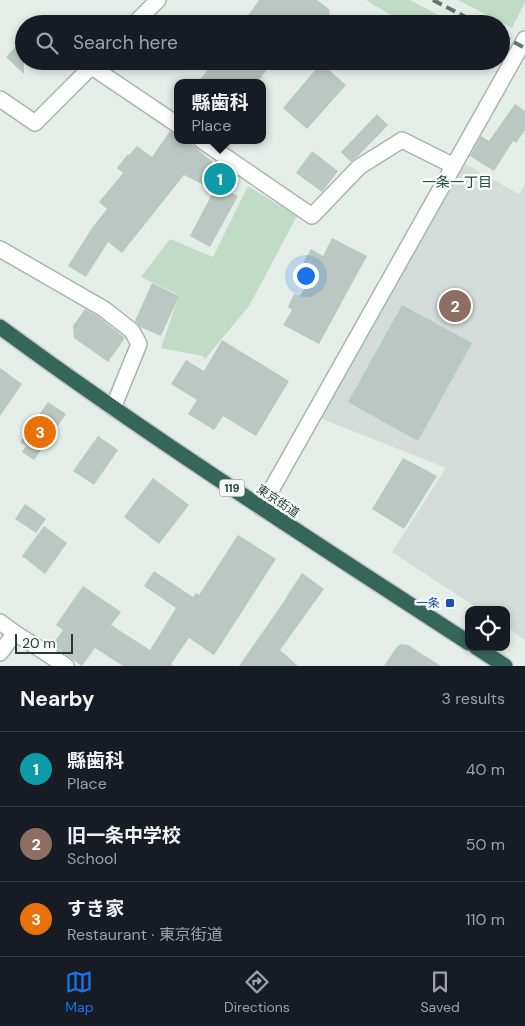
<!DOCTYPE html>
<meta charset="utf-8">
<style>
body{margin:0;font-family:"DM Sans","Noto Sans JP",sans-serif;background:#242831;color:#f1f3f6}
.controls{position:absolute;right:15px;bottom:15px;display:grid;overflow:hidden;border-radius:10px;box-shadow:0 2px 8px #0003}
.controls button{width:45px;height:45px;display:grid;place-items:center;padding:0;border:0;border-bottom:1px solid #363941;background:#171b24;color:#f1f3f6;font:25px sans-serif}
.scale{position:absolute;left:15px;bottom:12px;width:58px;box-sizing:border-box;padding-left:5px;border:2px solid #263d36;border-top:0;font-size:14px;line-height:18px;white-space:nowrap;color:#263d36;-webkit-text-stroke:4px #f5f9f7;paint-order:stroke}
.you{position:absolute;left:305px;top:275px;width:18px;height:18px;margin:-12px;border:4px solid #fff;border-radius:50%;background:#1a73e8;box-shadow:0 0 0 8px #1a73e833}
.badge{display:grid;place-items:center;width:32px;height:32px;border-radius:50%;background:#1a73e8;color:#fff;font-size:16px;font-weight:700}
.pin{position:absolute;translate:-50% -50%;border:2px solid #fff;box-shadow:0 1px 5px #0006}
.popup{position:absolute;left:174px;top:79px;width:92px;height:65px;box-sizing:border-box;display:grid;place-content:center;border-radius:10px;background:#171b24;filter:drop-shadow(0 1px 4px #0005);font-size:16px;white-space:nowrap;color:#9ea1a6}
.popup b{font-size:19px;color:#f1f3f6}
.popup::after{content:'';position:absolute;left:50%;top:100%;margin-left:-10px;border:10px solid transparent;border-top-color:#171b24}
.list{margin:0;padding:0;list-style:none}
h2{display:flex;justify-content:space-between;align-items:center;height:65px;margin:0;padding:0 20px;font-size:21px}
h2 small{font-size:16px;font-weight:400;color:#9ea1a6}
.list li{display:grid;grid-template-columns:32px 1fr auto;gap:15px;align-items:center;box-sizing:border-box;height:75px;padding:0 20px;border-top:1px solid #363941}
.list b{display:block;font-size:19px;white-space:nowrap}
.list p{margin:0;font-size:16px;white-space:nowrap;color:#9ea1a6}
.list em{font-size:16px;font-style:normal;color:#9ea1a6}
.icon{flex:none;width:28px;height:28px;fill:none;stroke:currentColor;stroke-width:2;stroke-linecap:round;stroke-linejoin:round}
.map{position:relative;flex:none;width:525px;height:666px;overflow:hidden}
.search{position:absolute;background:#171b24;box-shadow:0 2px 8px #0003;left:15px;right:15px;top:15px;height:55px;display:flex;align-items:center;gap:12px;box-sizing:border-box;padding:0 18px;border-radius:28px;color:#9ea1a6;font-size:19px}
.sheet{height:290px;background:#171b24}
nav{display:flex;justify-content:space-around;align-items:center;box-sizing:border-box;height:70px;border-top:1px solid #363941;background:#171b24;font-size:14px;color:#9ea1a6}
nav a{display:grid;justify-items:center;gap:2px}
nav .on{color:#1a73e8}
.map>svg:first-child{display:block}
.built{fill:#d3dcd8}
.green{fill:#c0dbc6}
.building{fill:#bac7c2}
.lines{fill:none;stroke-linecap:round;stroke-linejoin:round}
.minor-casing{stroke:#a8b5b0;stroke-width:18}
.highway-casing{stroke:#c2c9c7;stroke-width:18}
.minor{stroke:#fff;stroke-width:15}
.highway{stroke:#35665a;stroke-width:15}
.rail{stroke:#617871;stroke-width:4;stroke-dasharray:10 5;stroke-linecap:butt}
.transit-dot{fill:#1a4fb4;stroke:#f5f9f7;stroke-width:2}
.labels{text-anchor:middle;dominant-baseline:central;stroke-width:5;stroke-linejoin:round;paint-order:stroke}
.shield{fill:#f5f9f7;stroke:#647570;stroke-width:1}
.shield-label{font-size:11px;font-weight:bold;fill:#263d36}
.street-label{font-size:12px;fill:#263d36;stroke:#f5f9f7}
.transit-label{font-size:12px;fill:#164399;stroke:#f5f9f7;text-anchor:end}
.neighbourhood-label{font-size:14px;fill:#244d41;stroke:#f5f9f7}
</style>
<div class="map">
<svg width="525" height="666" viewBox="0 0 525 666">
<rect width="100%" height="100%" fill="#e5ede9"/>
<path class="built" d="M465,164L519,194L525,184V640L506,627V610H480L392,552L446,468L320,418Z"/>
<path class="green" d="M366,0H410L455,24H406Z
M458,0H525V2L512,28Z
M248,186L297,216L249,306L205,359L203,356L161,348L179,295L141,277L170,239L213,257Z"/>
<path class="building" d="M259,0H317L329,9L331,24H242Z
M24,38V74L6,57Z
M214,61H273L257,83H198Z
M321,63L346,85L307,129L283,108Z
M515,104L525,111V130L516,143L513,141L494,171L470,156L481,136L489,141Z
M377,114L388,125L357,157L351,162L341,152Z
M170,131L178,134V140H186L214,163L234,174L225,189L238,196L210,247L190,236L214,190L184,175L122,253L108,242L86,277L68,266L92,228L107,209L99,202L123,173L117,168L127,155L130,154L137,146L152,157Z
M312,151L338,171L322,192L296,173Z
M332,238L367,256L319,344L283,325L292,310L288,307L294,294L300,296L315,269L303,263L311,249L323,256Z
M152,283L179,296L161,336L140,327L135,321Z
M402,305L472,343L418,441L348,402Z
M85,309L99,317L125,338L108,362L74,338L73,326Z
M222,340L289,381L256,436L223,416L214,430L188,414L197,400L171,384L186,360L204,371Z
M0,368L22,384L0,416Z
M48,402L66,414L34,460L22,452L26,446L20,442Z
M98,436L118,450L94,485L73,471Z
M403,458L437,476L404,529L372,509Z
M153,478L189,505L159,544L124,517Z
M25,504L46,519L36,533L15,519Z
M44,526L67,543L45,574L22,556Z
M238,535L276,559L214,655L189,638L171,664L174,666H123L95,648L82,666L52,645L63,630L56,625L83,586L121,612L111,625L150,650L176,608L144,586L154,571L193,597L196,593L199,595Z
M302,573L324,589L280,650L298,666H239L287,597V596Z
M401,644L408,645L441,666H384L396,648Z"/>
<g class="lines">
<g class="minor-casing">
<path id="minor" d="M134,24L158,0
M92,67L178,125
M0,99L35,123L97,61
M201,140L312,216L359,167L402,140L454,166
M0,249L104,309L132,331L139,344L113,408
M261,508L525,39
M0,622L15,633L66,666
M0,653L15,633"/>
</g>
<g class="highway-casing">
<path id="highway" d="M0,327C152,439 311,540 469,643
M476,647L505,666"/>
</g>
<use href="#minor" class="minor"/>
<use href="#highway" class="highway"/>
<path class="rail" d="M433,0L479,24
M501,35L525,48"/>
</g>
<rect class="transit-dot" x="445" y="598" width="10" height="10" rx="2.5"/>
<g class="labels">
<rect class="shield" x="219.5" y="479.5" width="25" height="17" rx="4"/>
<g class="shield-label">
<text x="232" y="488">119</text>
</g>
<g class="street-label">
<text transform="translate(278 501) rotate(34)">東京街道</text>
</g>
<g class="transit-label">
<text x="440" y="603">一条</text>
</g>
<g class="neighbourhood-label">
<text x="457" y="182">一条一丁目</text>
</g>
</g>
</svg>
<div class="controls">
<button><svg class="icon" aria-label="locate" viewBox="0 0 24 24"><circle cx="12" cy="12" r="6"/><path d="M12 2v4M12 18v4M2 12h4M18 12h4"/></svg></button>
</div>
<div class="scale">20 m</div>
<div class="you"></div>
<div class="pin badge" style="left:220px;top:179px;background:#0f9aa8">1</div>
<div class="popup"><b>縣歯科</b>Place</div>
<div class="pin badge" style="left:455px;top:306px;background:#8d6e63">2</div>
<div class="pin badge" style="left:40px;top:432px;background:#e8710a">3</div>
<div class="search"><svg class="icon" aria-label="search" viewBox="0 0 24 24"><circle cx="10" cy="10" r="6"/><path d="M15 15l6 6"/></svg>Search here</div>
</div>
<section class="sheet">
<h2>Nearby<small>3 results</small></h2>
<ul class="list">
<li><span class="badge" style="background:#0f9aa8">1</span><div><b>縣歯科</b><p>Place</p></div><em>40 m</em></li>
<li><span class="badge" style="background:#8d6e63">2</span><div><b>旧一条中学校</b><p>School</p></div><em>50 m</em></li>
<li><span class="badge" style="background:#e8710a">3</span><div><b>すき家</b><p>Restaurant · 東京街道</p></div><em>110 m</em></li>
</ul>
</section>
<nav>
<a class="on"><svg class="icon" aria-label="map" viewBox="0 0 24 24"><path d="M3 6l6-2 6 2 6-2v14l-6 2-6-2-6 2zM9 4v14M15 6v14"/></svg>Map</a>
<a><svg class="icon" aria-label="directions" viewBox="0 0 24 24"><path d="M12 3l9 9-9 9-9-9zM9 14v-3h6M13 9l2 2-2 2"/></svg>Directions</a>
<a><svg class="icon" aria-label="saved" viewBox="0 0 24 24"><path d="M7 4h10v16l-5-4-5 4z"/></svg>Saved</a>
</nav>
